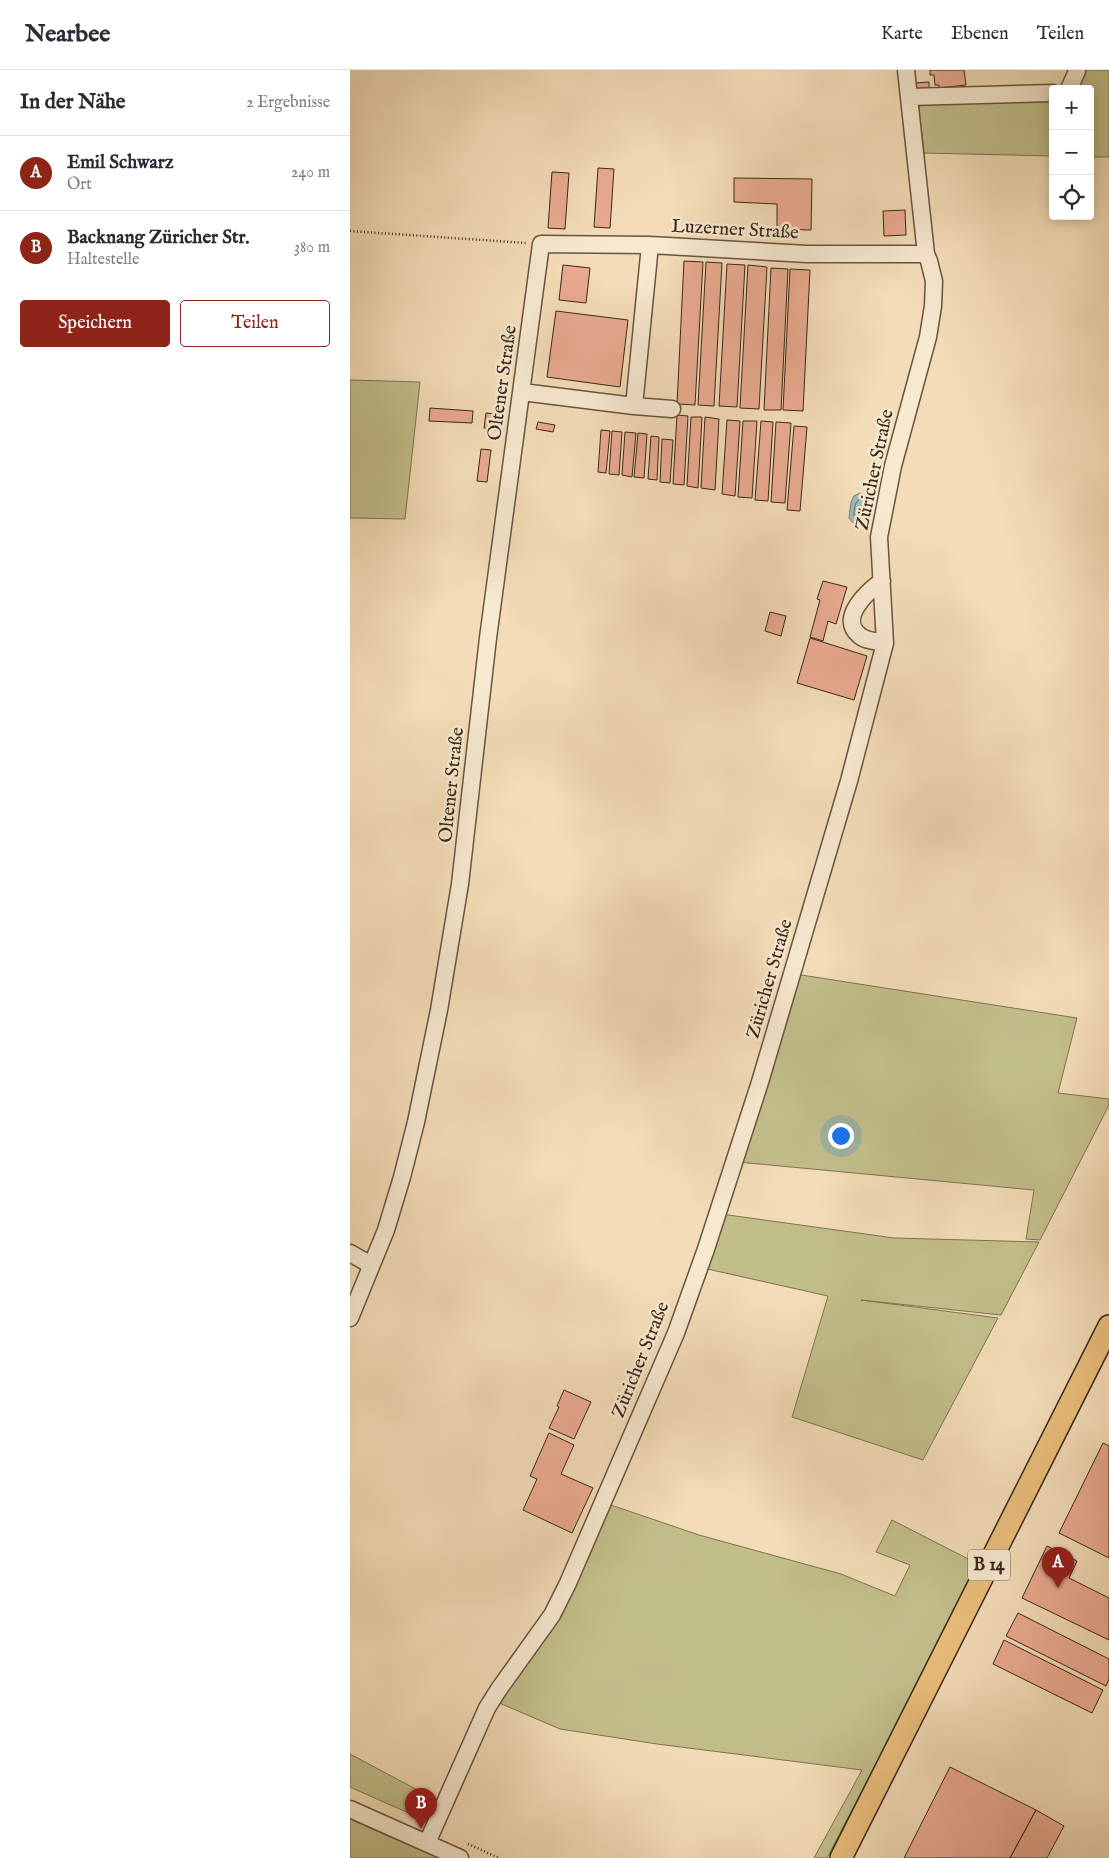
<!DOCTYPE html>
<html lang="de">
<meta charset="utf-8">
<style>
body{margin:0;font-family:"IM FELL English",serif;background:#f2f2f3;color:#2b2b33}
.controls{position:absolute;right:15px;top:15px;display:grid;overflow:hidden;border-radius:5px;box-shadow:0 2px 12px #0003}
.controls button{width:45px;height:45px;display:grid;place-items:center;padding:0;border:0;border-bottom:1px solid #e1e1e2;background:#fff;color:#2b2b33;font:25px sans-serif}
.you{position:absolute;left:490px;top:1065px;width:18px;height:18px;margin:-12px;border:4px solid #fff;border-radius:50%;background:#1a73e8;box-shadow:0 0 0 8px #1a73e833}
.badge{display:grid;place-items:center;width:32px;height:32px;border-radius:50%;background:#8f2418;color:#fff;font-size:16px;font-weight:700}
.pin{position:absolute;translate:-50% -41px;filter:drop-shadow(0 1px 2px #0008)}
.pin::after{content:'';position:absolute;top:26px;width:18px;height:15px;background:inherit;clip-path:polygon(0 0,100% 0,50% 100%)}
.list{margin:0;padding:0;list-style:none}
h2{display:flex;justify-content:space-between;align-items:center;height:65px;margin:0;padding:0 20px;font-size:21px}
h2 small{font-size:16px;font-weight:400;color:#7c7c81}
.list li{display:grid;grid-template-columns:32px 1fr auto;gap:15px;align-items:center;box-sizing:border-box;height:75px;padding:0 20px;border-top:1px solid #e1e1e2}
.list b{display:block;font-size:19px;white-space:nowrap}
.list p{margin:0;font-size:16px;white-space:nowrap;color:#7c7c81}
.list em{font-size:16px;font-style:normal;color:#7c7c81}
.actions{display:flex;gap:10px;padding:15px 20px}
.actions a{flex:1;padding:11px 0;border:1px solid #8f2418;border-radius:5px;text-align:center;font-size:18px;color:#8f2418}
.actions .main{background:#8f2418;color:#fff}
.icon{flex:none;width:28px;height:28px;fill:none;stroke:currentColor;stroke-width:2;stroke-linecap:round;stroke-linejoin:round}
.map{position:relative;flex:none;width:759px;height:1788px;overflow:hidden}
header{display:flex;align-items:center;gap:30px;box-sizing:border-box;height:70px;padding:0 25px;background:#fff;border-bottom:1px solid #e1e1e2}
header strong{font-size:24px}
nav{display:flex;gap:28px;margin-inline-start:auto;font-size:18px}
main{display:flex}
aside{flex:1;background:#fff}
.map>svg:first-child{display:block}
.green{fill:#c2be8a;stroke:#7e7250}
.water{fill:#9cbab4;stroke:#747f75}
.lines{fill:none;stroke-linecap:round;stroke-linejoin:round}
.shore{stroke:#6a7066;stroke-width:1}
.building{fill:#eaaa90;stroke:#392717}
.minor-casing{stroke:#68543f;stroke-width:19}
.major-casing{stroke:#392717;stroke-width:24}
.path{stroke:#392717;stroke-width:2.5;stroke-dasharray:1 2.5;stroke-linecap:butt}
.minor{stroke:#f7e8d0;stroke-width:16}
.major{stroke:#eabe7c;stroke-width:21}
.labels{text-anchor:middle;dominant-baseline:central;stroke-width:5;stroke-linejoin:round;paint-order:stroke}
.shield{fill:#f7e8d0;stroke:#72614e;stroke-width:1}
.shield-label{font-size:18px;font-weight:bold;fill:#392717}
.street-label{font-size:19px;fill:#392717;stroke:#f7e8d0}
</style>
<header>
<strong>Nearbee</strong>
<nav><a>Karte</a><a>Ebenen</a><a>Teilen</a></nav>
</header>
<main>
<aside>
<h2>In der Nähe<small>2 Ergebnisse</small></h2>
<ul class="list">
<li><span class="badge">A</span><div><b>Emil Schwarz</b><p>Ort</p></div><em>240 m</em></li>
<li><span class="badge">B</span><div><b>Backnang Züricher Str.</b><p>Haltestelle</p></div><em>380 m</em></li>
</ul>
<div class="actions"><a class="main">Speichern</a><a>Teilen</a></div>
</aside>
<div class="map">
<svg width="759" height="1788" viewBox="0 0 759 1788">
<rect width="100%" height="100%" fill="#f3dcb7"/>
<filter id="stains"><feTurbulence type="fractalNoise" baseFrequency=".004" numOctaves="4"/><feColorMatrix values="0 0 0 0 .2 0 0 0 0 .09 0 0 0 0 .02 0 0 0 .5 -.17"/></filter>
<radialGradient id="worn" r=".72"><stop offset=".6" stop-color="#630" stop-opacity="0"/><stop offset="1" stop-color="#630" stop-opacity=".3"/></radialGradient>
<path class="green" d="M736,0H759V87H740V19H723Z
M703,28V86L574,83L568,30Z
M0,310L70,312L55,449L0,448Z
M445,904L727,948L708,1023L759,1029V1035L690,1170L676,1169L684,1120L388,1092Z
M371,1144L544,1168L689,1172L651,1245L511,1230L648,1248L573,1390L442,1347L478,1226L353,1198Z
M258,1434L349,1465L491,1504L545,1526L560,1495L526,1482L542,1450L630,1495L477,1788H464L512,1700L307,1674L210,1659L147,1632Z
M0,1684L90,1732L81,1753L0,1717Z
M0,1749L88,1788H0Z"/>
<path class="water" d="M510,423L518,426C521,435 519,446 512,454L503,453L499,448L501,432L504,426Z"/>
<g class="lines">
<path class="shore" d="M510,429L513,430L512,447L506,449L504,446C504,440 504,432 510,429Z"/>
</g>
<path class="building" d="M580,0H614L616,15L589,18V15H585L584,5H580Z
M579,12V20L565,21V13Z
M248,98L264,99L260,158L244,157Z
M202,102L219,103L215,159L198,158Z
M384,108L462,109L461,160L427,159V134L384,132Z
M555,140L556,165L534,166L533,141Z
M334,191L353,192L345,335L327,334Z
M356,192L372,193L364,336L348,335Z
M377,194L395,195L387,337L369,336Z
M213,195L240,198L236,233L209,230Z
M398,195L417,197L409,339L390,338Z
M421,198L438,199L431,340H414Z
M440,199L460,200L453,341L433,340Z
M206,241L278,250L270,317L197,307Z
M80,338L123,341L122,353L79,351Z
M136,343L154,345L152,361L134,358Z
M327,345L338,346L334,415L323,414Z
M341,347H352L348,418L337,416Z
M355,347L369,349L365,420L351,418Z
M377,350L390,351L385,426L372,424Z
M393,351H407L402,428L388,427Z
M411,351L423,352L418,431L405,430Z
M188,352L205,355L203,362L186,359Z
M426,352L441,353L435,433L421,432Z
M444,356L457,357L450,441L437,440Z
M251,360L260,361L256,403L248,402Z
M262,361L272,362L269,405L259,404Z
M275,362L286,363L282,407L272,405Z
M288,363L297,364L294,408L284,407Z
M301,366L309,367L307,410L298,409Z
M312,369L323,370L320,413L310,412Z
M131,379L141,380L137,412L127,411Z
M473,511L497,517L486,554L478,551L473,571L460,567L470,530L467,529Z
M420,542L436,546L431,566L415,561Z
M460,568L517,586L504,630L447,613Z
M214,1320L241,1332L224,1369L199,1358L209,1337L207,1336Z
M199,1363L224,1375L211,1404L243,1418L222,1463L173,1440L187,1409L180,1406Z
M753,1373L759,1376V1488L709,1463Z
M697,1476L727,1491L719,1508L759,1528V1570L672,1528Z
M668,1543L759,1589V1609L756,1616L656,1566Z
M654,1570L753,1620L742,1643L643,1594Z
M600,1697L686,1740L660,1788H554Z
M686,1740L714,1756L697,1788H660Z"/>
<g class="lines">
<g class="minor-casing">
<path id="minor" d="M719,19L727,1
M559,27L703,23
M172,322L284,336L300,175
M284,336L322,339
M532,511C518,521 488,548 509,565C515,571 526,571 535,573
M0,1183L21,1195
M0,1248L36,1160L52,1107L66,1052L89,940L110,814L138,568L191,174L300,175L457,184H576
M0,1739L110,1788
M77,1773L137,1638L149,1619L202,1545L218,1513L326,1263L356,1179L410,1012L499,711L535,573L529,467L543,396L578,267L583,236L584,211L579,191L576,184L556,0"/>
</g>
<g class="major-casing">
<path id="major" d="M491,1788L759,1256"/>
</g>
<path class="path" d="M0,161L176,173
M118,1774L149,1788"/>
<use href="#minor" class="minor"/>
<use href="#major" class="major"/>
</g>
<g class="labels">
<rect class="shield" x="618" y="1479.5" width="42" height="31" rx="4"/>
<g class="shield-label">
<text x="639" y="1495">B 14</text>
</g>
<g class="street-label">
<text transform="translate(385 160) rotate(3)">Luzerner Straße</text>
<text transform="translate(153 313) rotate(-82)">Oltener Straße</text>
<text transform="translate(525 400) rotate(-78)">Züricher Straße</text>
<text transform="translate(102 715) rotate(-84)">Oltener Straße</text>
<text transform="translate(420 909) rotate(-74)">Züricher Straße</text>
<text transform="translate(291 1290) rotate(-68)">Züricher Straße</text>
</g>
</g>
<rect width="100%" height="100%" filter="url(#stains)"/>
<rect width="100%" height="100%" fill="url(#worn)"/>
</svg>
<div class="controls">
<button>+</button>
<button>−</button>
<button><svg class="icon" aria-label="locate" viewBox="0 0 24 24"><circle cx="12" cy="12" r="6"/><path d="M12 2v4M12 18v4M2 12h4M18 12h4"/></svg></button>
</div>
<div class="you"></div>
<div class="pin badge" style="left:708px;top:1518px">A</div>
<div class="pin badge" style="left:71px;top:1759px">B</div>
</div>
</main>
